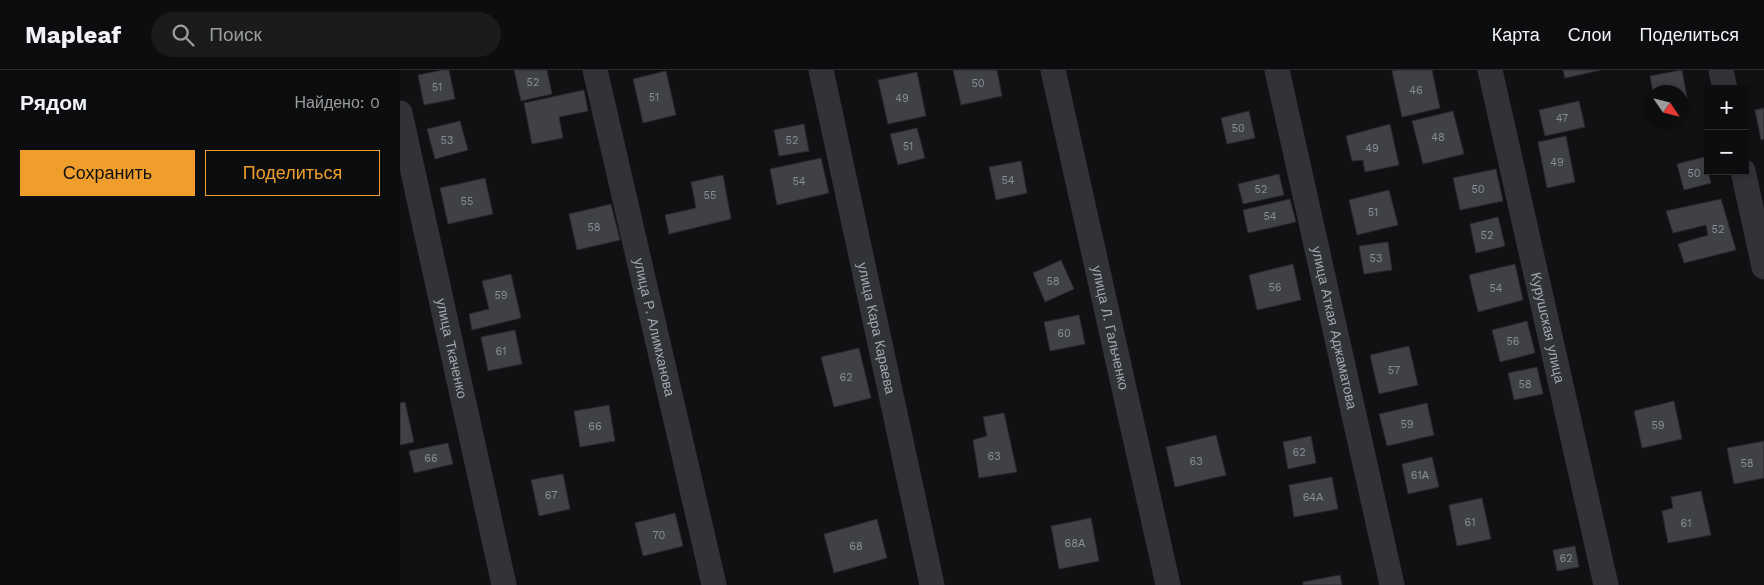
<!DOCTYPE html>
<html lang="ru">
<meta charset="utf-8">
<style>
body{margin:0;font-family:"Work Sans",sans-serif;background:#1a1b1c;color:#f1f3f6}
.controls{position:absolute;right:15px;top:15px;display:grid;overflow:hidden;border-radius:0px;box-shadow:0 2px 8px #0003}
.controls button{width:45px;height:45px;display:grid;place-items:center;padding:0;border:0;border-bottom:1px solid #2c2d2e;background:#0c0d0e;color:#f1f3f6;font:25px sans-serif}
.compass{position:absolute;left:1244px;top:15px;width:45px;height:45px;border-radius:50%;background:#0c0d0e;box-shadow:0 2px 8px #0003;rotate:125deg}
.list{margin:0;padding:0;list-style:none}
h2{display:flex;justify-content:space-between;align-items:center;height:65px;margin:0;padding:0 20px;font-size:21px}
h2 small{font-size:16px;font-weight:400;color:#9a9c9e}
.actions{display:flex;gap:10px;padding:15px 20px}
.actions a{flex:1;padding:11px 0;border:1px solid #ef9e2c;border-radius:0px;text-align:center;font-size:18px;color:#ef9e2c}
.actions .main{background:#ef9e2c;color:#111}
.icon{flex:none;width:28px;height:28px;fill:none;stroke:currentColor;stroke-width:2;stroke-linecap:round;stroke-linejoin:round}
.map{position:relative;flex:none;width:1364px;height:515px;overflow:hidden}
header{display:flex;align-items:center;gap:30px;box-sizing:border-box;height:70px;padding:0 25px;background:#0c0d0e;border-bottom:1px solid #2c2d2e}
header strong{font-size:24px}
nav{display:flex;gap:28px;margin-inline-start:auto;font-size:18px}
.search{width:350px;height:45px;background:#1a1b1c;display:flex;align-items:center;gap:12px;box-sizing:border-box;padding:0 18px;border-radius:28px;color:#9a9c9e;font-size:19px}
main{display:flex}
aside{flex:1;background:#0c0d0e}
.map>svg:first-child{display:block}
.building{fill:#3f4145;stroke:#2a2b2e}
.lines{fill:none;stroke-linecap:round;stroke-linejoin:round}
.street{stroke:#323337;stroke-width:25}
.labels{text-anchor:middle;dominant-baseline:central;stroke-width:4;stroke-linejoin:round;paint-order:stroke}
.number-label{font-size:11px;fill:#898e98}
.street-label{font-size:14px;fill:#a2a8b3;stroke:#0c0c0d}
</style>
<header>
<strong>Mapleaf</strong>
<div class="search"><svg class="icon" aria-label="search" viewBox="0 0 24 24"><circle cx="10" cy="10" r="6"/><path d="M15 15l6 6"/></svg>Поиск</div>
<nav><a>Карта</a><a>Слои</a><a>Поделиться</a></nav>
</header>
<main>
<aside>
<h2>Рядом<small>Найдено: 0</small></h2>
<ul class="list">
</ul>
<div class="actions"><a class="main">Сохранить</a><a>Поделиться</a></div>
</aside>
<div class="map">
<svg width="1364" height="515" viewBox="0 0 1364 515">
<rect width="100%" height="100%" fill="#101112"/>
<path class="building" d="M43,0H49L55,29L24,35L18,5Z
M114,0H147L152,24L121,31Z
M553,0H597L602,26L561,35Z
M997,0H1032L1040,38L1002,47L992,1Z
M1163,0H1201L1165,8Z
M1282,0L1287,28L1282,29V22H1253L1250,6Z
M266,1L276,45L243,53L233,9Z
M517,2L526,46L488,54L478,10Z
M184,20L188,41L159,47L163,68L132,74L124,33Z
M1179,31L1185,57L1145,66L1139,40Z
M1364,38V69L1361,70L1355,40Z
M849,41L855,68L827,74L821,48Z
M1053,41L1064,84L1023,94L1012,51Z
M60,51L68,80L35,89L27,59Z
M404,54L409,81L379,86L374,60Z
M990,54L999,95L965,102L963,90L952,91L946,66Z
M517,58L525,88L498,95L490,64Z
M1166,66L1175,112L1147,118L1138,72Z
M1304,87L1311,113L1284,120L1277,94Z
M421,88L429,123L377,135L370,99Z
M621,91L627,123L596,130L589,97Z
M1096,99L1103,131L1060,140L1053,108Z
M879,104L884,125L843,134L838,114Z
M323,105L331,149L269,164L265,145L296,138L291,112Z
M85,108L93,144L48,154L40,118Z
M989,120L998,155L957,165L949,130Z
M890,129L896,152L848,163L843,140Z
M1321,129L1336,180L1284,193L1278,174L1308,165L1306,155L1273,163L1266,141Z
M211,134L220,170L177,180L169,144Z
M1098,147L1105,176L1076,183L1070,154Z
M988,172L992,200L964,204L959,176Z
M661,190L674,219L645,232L633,203Z
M893,194L901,230L857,240L849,205Z
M1115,194L1123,230L1078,242L1069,205Z
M111,204L121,248L72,260L69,244L89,239L82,211Z
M679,245L685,274L650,281L644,252Z
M1127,251L1135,283L1100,292L1092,260Z
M115,260L122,294L88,301L81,267Z
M1009,276L1018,315L979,324L970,285Z
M459,278L471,328L434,337L421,287Z
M1137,297L1143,324L1114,330L1108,303Z
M1274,331L1282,369L1242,378L1234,341Z
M5,332L14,372L0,375V333Z
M1027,333L1034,365L987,376L979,344Z
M209,335L215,371L180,377L174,341Z
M604,343L617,402L579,408L573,370L587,366L583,347Z
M816,365L826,405L775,417L766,377Z
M911,366L916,393L888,399L883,372Z
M1364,371V408L1334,414L1327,378Z
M48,373L53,394L14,403L9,381Z
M1032,387L1039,417L1008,424L1002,394Z
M163,404L170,439L139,446L131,410Z
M932,407L938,439L894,447L889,415Z
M1301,421L1311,465L1268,473L1262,441L1273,438L1271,427Z
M1082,428L1091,469L1057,476L1049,435Z
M275,443L283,476L243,486L235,453Z
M691,448L699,491L659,499L651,456Z
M477,449L487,488L434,503L424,464Z
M1175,476L1179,497L1157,501L1153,480Z
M940,505L942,515H903V512Z"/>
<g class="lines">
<g class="street">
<path id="s1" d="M195,0L314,515"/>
<path id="s2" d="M421,0L532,515"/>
<path id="s3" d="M653,0L768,515"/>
<path id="s4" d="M877,0L992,515"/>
<path id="s5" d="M1090,0L1206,515"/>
<path d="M1321,0L1325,19"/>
<path id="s6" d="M0,43L104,515"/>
<path d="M1343,101L1364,197"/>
</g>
</g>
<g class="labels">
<g class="number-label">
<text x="133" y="12">52</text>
<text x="578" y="13">50</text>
<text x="37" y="17">51</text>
<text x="1016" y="20">46</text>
<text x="254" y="27">51</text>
<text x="502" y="28">49</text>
<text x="1162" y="48">47</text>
<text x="838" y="58">50</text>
<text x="1038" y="67">48</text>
<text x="47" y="70">53</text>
<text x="392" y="70">52</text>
<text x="508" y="76">51</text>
<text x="972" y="78">49</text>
<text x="1157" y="92">49</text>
<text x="1294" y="103">50</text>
<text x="608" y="110">54</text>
<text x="399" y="111">54</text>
<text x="861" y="119">52</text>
<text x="1078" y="119">50</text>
<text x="310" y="125">55</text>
<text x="67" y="131">55</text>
<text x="973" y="142">51</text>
<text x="870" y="146">54</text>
<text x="194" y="157">58</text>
<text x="1318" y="159">52</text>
<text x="1087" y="165">52</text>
<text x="976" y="188">53</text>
<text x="653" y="211">58</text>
<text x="875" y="217">56</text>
<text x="1096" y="218">54</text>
<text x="101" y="225">59</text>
<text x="664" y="263">60</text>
<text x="1113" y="271">56</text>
<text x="101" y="281">61</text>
<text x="994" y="300">57</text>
<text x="446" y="307">62</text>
<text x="1125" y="314">58</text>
<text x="1007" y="354">59</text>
<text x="1258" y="355">59</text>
<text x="195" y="356">66</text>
<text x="899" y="382">62</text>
<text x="594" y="386">63</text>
<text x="31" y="388">66</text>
<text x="796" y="391">63</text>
<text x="1347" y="393">58</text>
<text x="1020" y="405">61А</text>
<text x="151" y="425">67</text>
<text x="913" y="427">64А</text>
<text x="1070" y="452">61</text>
<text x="1286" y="453">61</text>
<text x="259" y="465">70</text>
<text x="675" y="473">68А</text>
<text x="456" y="476">68</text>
<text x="1166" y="488">62</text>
</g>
<g class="street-label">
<text stroke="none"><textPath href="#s5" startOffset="264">Курушская улица</textPath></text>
<text stroke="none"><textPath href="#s1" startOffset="264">улица Р. Алимханова</textPath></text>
<text stroke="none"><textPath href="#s2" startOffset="264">улица Кара Караева</textPath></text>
<text stroke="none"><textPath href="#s3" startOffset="264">улица Л. Гальченко</textPath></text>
<text stroke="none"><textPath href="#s4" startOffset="264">улица Аткая Аджаматова</textPath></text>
<text stroke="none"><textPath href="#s6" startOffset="241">улица Ткаченко</textPath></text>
</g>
</g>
</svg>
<div class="controls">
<button>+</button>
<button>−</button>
</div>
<svg class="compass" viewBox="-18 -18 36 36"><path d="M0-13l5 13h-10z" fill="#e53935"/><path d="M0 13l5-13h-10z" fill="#9a9c9e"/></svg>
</div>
</main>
